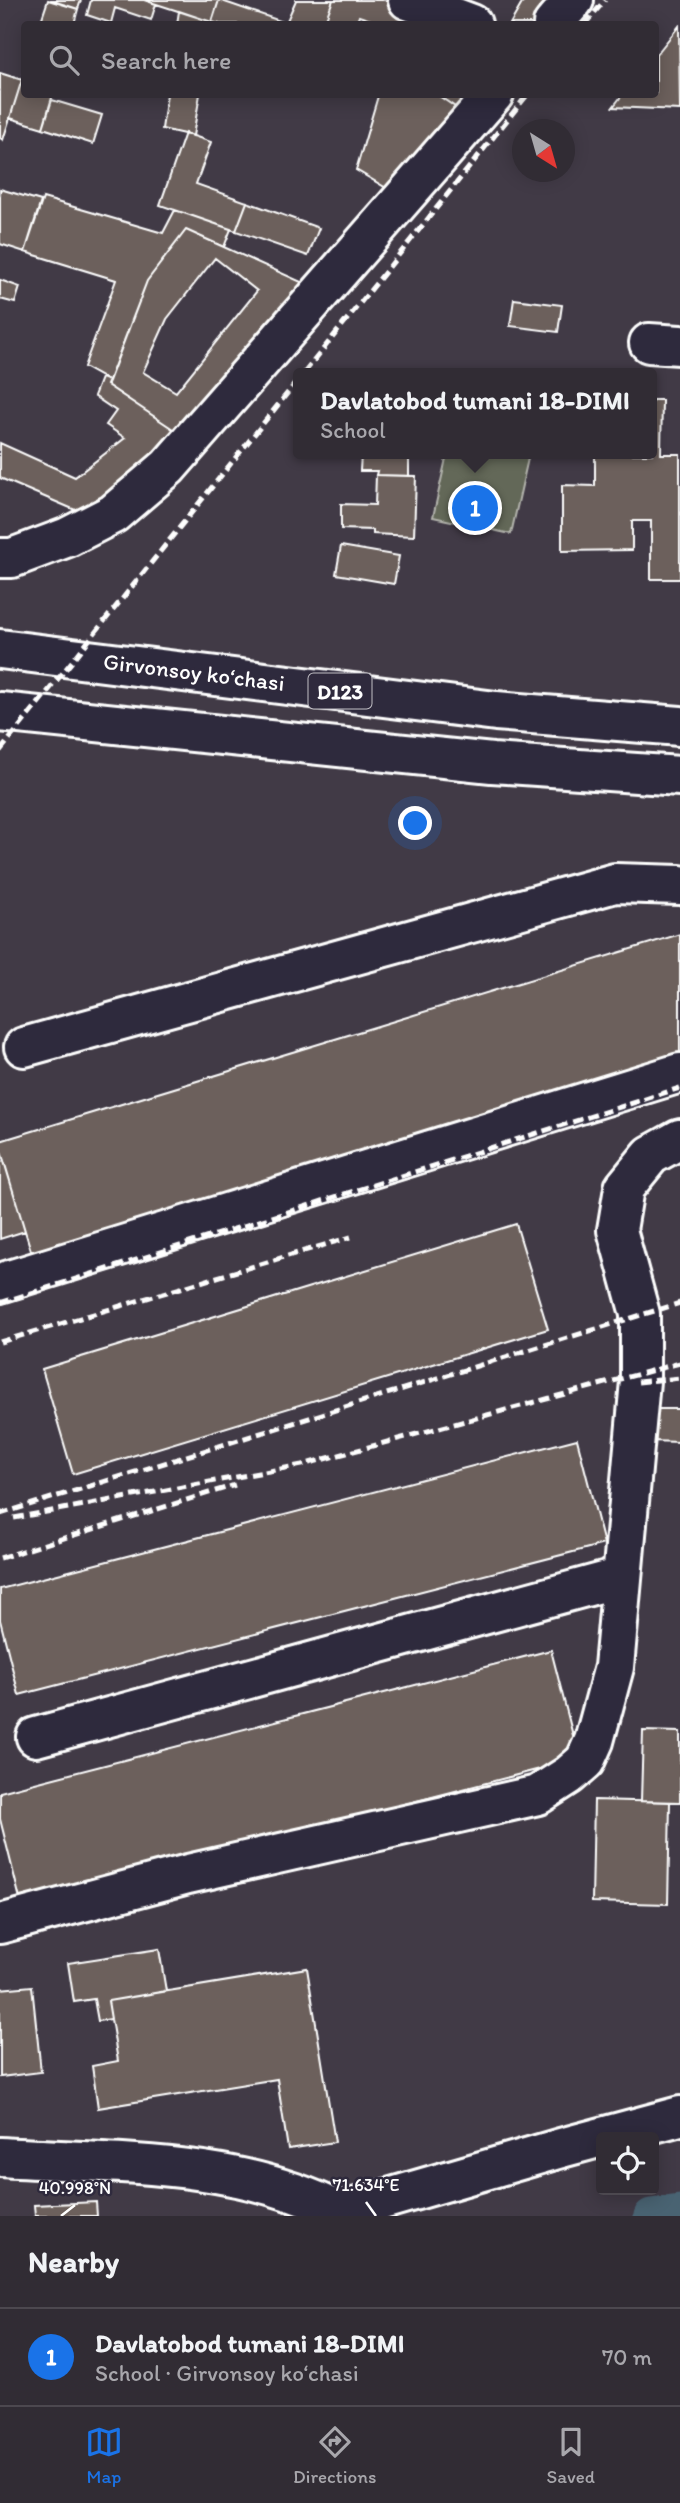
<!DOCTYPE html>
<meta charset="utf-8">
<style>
body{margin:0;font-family:Itim,sans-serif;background:#3d3840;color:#f1f3f6}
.controls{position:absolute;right:21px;bottom:21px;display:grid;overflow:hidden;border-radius:7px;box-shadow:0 4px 18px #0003}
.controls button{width:63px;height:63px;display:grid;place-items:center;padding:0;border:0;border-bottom:2px solid #4c484f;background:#312c34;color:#f1f3f6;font:35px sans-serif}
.compass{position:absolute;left:512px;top:119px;width:63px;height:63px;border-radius:50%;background:#312c34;box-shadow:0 4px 18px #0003;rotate:143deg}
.you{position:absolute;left:416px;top:824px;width:24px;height:24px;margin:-18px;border:5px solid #fff;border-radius:50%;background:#1a73e8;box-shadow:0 0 0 10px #1a73e833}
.badge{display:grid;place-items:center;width:46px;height:46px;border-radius:50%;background:#1a73e8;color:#fff;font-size:23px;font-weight:700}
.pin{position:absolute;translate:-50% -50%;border:4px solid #fff;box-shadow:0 2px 7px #0006}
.popup{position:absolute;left:293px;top:368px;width:364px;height:91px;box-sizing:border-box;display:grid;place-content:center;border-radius:7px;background:#312c34;filter:drop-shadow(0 2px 5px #0005);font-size:23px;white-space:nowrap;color:#a8a7ac}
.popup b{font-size:26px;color:#f1f3f6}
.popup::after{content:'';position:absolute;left:50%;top:100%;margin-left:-14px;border:14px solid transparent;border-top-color:#312c34}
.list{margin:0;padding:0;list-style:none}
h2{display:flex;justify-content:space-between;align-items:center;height:91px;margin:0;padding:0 28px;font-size:30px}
h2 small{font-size:23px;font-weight:400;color:#a8a7ac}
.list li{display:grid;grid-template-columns:46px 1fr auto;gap:21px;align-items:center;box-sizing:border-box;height:98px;padding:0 28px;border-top:2px solid #4c484f}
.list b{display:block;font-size:26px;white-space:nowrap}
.list p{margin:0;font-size:23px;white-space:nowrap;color:#a8a7ac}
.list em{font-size:23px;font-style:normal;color:#a8a7ac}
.icon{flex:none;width:38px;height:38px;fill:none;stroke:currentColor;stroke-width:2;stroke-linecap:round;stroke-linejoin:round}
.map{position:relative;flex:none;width:680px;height:2216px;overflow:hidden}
.search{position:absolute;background:#312c34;box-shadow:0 4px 18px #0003;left:21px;right:21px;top:21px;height:77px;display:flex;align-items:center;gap:18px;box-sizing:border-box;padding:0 24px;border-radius:7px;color:#a8a7ac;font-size:26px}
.sheet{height:189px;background:#312c34}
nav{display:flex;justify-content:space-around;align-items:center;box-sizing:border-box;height:98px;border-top:2px solid #4c484f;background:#312c34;font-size:19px;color:#a8a7ac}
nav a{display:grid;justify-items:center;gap:4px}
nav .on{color:#1a73e8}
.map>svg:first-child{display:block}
.green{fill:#646758;stroke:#b2b3ac;stroke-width:2}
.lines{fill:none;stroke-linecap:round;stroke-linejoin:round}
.canal{stroke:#4a6372;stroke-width:35}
.building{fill:#6c605b;stroke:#fff;stroke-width:2;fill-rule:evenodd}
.minor-casing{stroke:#fff;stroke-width:44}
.major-casing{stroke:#fff;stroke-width:44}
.minor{stroke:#2f2a3d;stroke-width:38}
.major{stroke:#2f2a3d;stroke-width:38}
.rail{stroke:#fff;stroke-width:5;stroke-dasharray:10 5;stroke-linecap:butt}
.ticks{fill:none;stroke:#fff;stroke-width:2.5}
.labels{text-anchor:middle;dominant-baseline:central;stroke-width:5;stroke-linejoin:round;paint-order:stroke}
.shield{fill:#2f2a3d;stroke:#c1bfc5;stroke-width:2}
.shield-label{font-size:21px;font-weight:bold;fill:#fff}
.street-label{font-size:23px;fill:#fff;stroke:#2f2a3d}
.ticks-label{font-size:18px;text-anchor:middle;fill:#fff;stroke:#2f2a3d;stroke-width:5;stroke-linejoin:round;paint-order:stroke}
</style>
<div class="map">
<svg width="680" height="2216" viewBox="0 0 680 2216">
<rect width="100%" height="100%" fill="#413a46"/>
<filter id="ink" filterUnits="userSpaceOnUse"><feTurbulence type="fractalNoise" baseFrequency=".0143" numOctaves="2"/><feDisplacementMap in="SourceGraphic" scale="14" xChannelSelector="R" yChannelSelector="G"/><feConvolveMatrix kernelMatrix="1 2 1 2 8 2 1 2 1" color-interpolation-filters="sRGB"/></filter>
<g filter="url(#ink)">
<path class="green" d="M447,454H529L511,534L433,517Z"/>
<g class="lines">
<path class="canal" d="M651,2216L680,2212"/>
</g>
<path class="building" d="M48,0L78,9L74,24H40Z
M50,0H81L78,9Z
M91,0H144L156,4L151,20L115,8L111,23L87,15Z
M144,0H219L212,22Z
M219,0L286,23L296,0H333L324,24H220L212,22Z
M333,0H395L459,24H383L359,16L356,24H324Z
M524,0H566L545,24H510Z
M179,11L212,22L211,24H177Z
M679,26L680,110L613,107L623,94H656V55Z
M0,73L22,80L3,140L0,138Z
M24,73V94H53L43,128L10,118Z
M167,94H200L193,136L162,129Z
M371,94H436L461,111L393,192L356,170L378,96Z
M436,94H476L461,111Z
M52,100L102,115L93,144L43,128Z
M185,133L211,142L196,184L247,202L236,231L160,205Z
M0,189L41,201L25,252L0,244Z
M43,198L163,233L175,210L231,229L224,247L186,230L147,281L109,381L84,367L116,280L25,252Z
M247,202L319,228L308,256L236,231Z
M186,230L308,285L179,433L107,385L147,281ZM215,258L257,291L176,392L143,372L167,319Z
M0,280L20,287L15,303L0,299Z
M514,299L562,305L558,332L510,326Z
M101,378L109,381L107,385L179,433L87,515L0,478V443L75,477L125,438L106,425L116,411L94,396Z
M652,400H662L661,454H680V579H651V521H632V550L562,551V485L595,486V454H652Z
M361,454H409V476L376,475L377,471H360Z
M376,475L416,476L414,536L373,534V530L341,529V504L375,505Z
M341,546L399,556L394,584L336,574Z
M680,934V1057L32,1254L0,1148V1141Z
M4,1161L25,1231L0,1239V1162Z
M516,1224L548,1329L73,1474L42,1369Z
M650,1409H680V1442L649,1441Z
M577,1439L604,1544L19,1695L0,1620V1589Z
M551,1650L579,1759L21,1903L0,1819V1792Z
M643,1731L680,1732V1802L641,1801Z
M594,1800L670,1802L668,1904L592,1902Z
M159,1949L166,1991L108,2001L111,2019L98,2021L94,1999L74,2002L68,1963Z
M307,1968L335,2142L288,2149L277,2079L98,2108L92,2066L118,2061L108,2001Z
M32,1986L41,2072L0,2077V1989Z
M96,2202L97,2216H35L34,2205Z"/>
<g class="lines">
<g class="minor-casing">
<path id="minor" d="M408,0L472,24
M553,24L574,0
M649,343L680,345
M0,558H12L68,537L113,514L168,467L494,94
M24,1047L615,883L680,885
M0,1283L680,1073
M36,1737L622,1577
M0,1924L188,1874L538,1795L569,1775L585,1761L594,1741L614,1667L640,1381V1314L617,1230L624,1188L651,1155L680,1139
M0,2157C115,2164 235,2159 340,2212
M327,2216L561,2148L680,2116"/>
</g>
<g class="major-casing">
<path id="major" d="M0,649L496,711L680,726
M0,712L492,763L680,776"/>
</g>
<use href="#minor" class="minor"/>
<use href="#major" class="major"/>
<path class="rail" d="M585,24L605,0
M304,373L528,94
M0,751L298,380
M0,1303L680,1088
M0,1342L351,1237
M638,1382L680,1378
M0,1514L680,1303
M14,1518L302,1465L680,1363
M0,1558L235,1485"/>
</g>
</g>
<path class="ticks" d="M366,2202L376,2216M61,2216L75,2205"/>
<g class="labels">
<rect class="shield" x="308.5" y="673.5" width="63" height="35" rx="5"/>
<g class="shield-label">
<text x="340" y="691">D123</text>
</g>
<g class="street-label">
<text transform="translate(194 672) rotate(7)">Girvonsoy koʻchasi</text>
</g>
</g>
<g class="ticks-label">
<text x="366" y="2191">71.634°E</text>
<text x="75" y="2194">40.998°N</text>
</g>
</svg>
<div class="controls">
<button><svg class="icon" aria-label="locate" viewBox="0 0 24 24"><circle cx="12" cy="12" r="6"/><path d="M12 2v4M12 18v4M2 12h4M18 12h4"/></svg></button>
</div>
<svg class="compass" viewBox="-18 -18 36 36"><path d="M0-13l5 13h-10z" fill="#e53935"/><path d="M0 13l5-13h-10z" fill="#a8a7ac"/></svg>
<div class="you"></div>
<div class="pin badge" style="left:475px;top:508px">1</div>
<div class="popup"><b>Davlatobod tumani 18-DIMI</b>School</div>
<div class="search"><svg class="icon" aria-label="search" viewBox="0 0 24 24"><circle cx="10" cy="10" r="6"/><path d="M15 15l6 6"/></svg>Search here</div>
</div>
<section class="sheet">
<h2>Nearby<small></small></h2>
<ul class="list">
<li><span class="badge">1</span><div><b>Davlatobod tumani 18-DIMI</b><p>School · Girvonsoy koʻchasi</p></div><em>70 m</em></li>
</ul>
</section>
<nav>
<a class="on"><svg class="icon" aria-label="map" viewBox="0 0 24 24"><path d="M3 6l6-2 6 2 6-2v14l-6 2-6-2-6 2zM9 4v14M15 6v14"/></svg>Map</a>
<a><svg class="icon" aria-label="directions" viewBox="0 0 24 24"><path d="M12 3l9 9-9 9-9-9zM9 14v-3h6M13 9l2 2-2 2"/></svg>Directions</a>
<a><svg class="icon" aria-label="saved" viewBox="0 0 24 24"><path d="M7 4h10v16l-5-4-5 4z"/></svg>Saved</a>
</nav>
